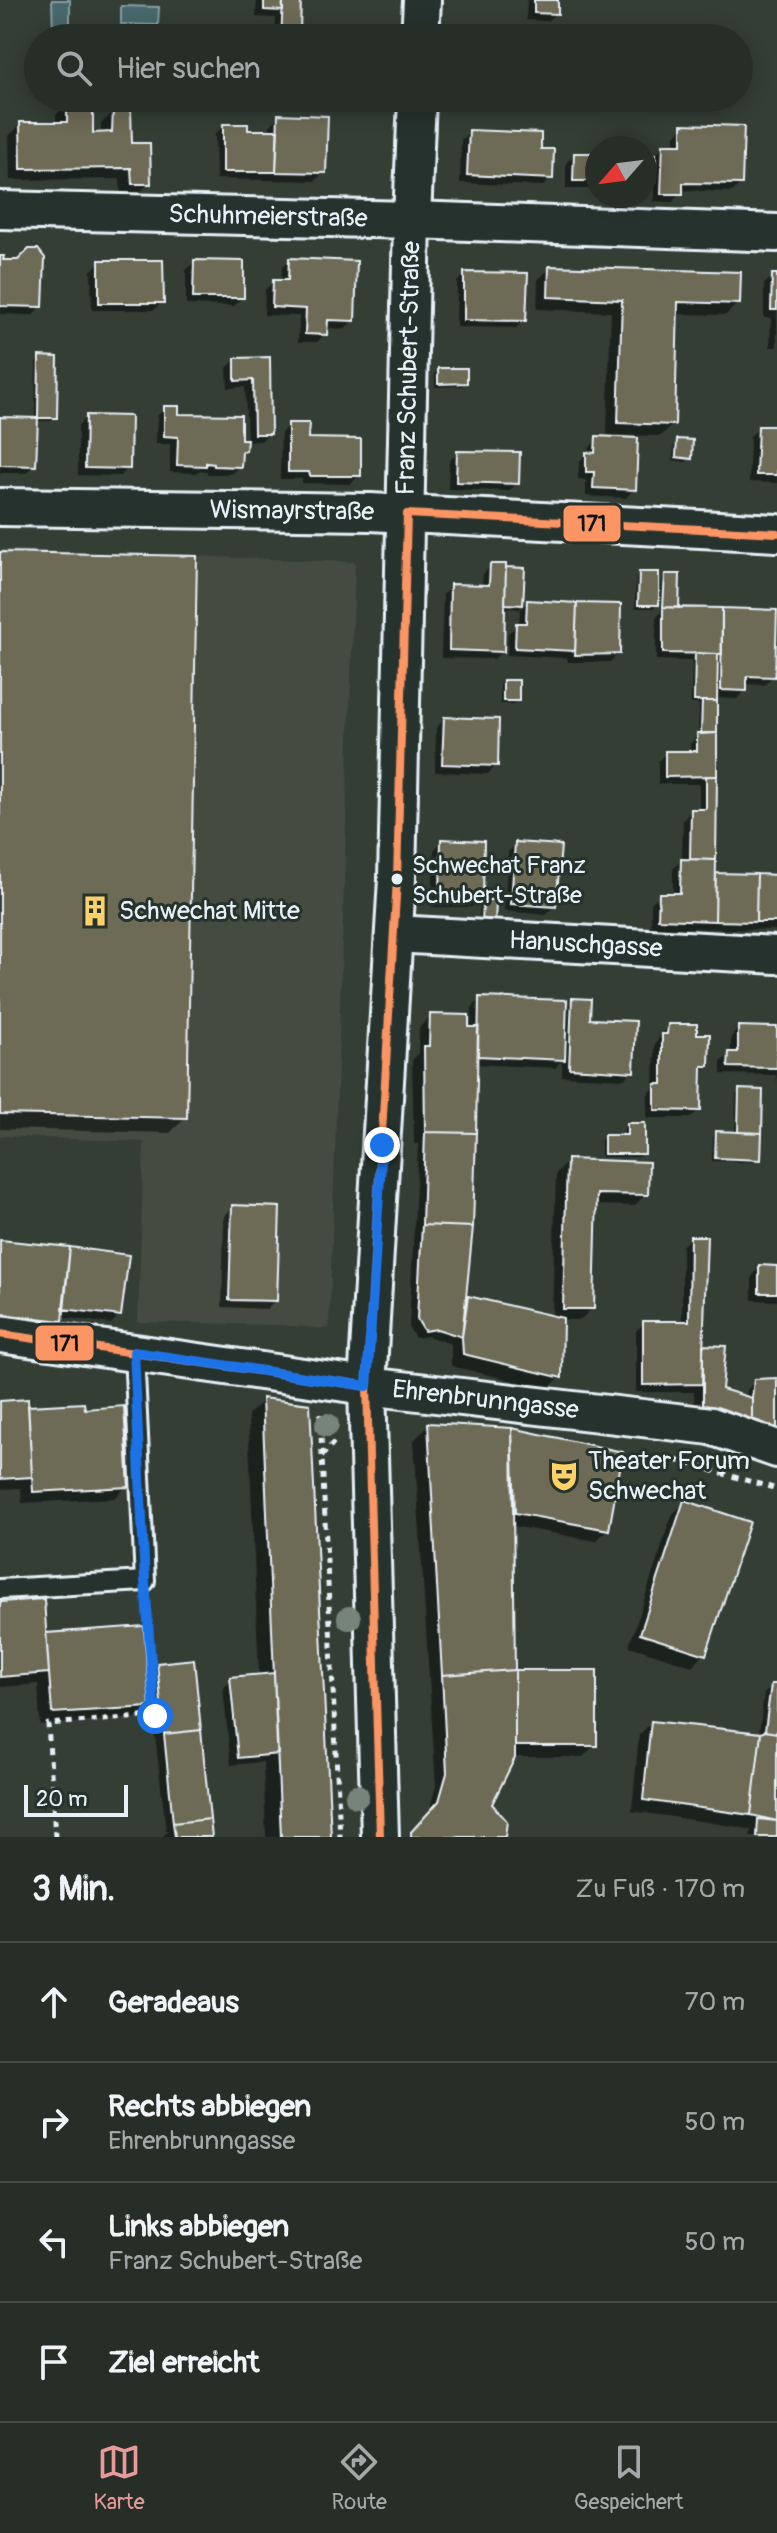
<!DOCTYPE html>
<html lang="de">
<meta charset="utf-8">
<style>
body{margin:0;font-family:Pangolin,sans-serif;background:#333a34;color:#f1f3f6}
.compass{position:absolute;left:585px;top:136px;width:72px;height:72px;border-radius:50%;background:#272e28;box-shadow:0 4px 20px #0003;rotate:242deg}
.scale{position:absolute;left:24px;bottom:20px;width:104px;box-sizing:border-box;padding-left:8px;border:4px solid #e8f1f8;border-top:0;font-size:22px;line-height:28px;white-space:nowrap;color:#e8f1f8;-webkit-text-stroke:6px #26332d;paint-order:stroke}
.stop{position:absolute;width:24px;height:24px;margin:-18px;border:6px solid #1a73e8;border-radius:50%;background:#fff}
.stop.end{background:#1a73e8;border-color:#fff;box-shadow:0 2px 8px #0008}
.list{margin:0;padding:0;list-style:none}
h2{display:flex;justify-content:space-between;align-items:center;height:104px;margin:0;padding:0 32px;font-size:34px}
h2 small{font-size:26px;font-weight:400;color:#a4a8a8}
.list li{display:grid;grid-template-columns:52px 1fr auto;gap:24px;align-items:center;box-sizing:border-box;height:120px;padding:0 32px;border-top:2px solid #434a45}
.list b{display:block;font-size:30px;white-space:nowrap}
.list p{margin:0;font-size:26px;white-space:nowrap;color:#a4a8a8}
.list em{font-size:26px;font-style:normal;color:#a4a8a8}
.icon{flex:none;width:44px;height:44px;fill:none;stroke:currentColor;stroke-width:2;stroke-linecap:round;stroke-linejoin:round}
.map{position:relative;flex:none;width:777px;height:1837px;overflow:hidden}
.search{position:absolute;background:#272e28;box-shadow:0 4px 20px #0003;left:24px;right:24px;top:24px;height:88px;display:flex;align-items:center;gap:20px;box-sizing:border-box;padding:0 28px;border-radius:44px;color:#a4a8a8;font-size:30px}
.sheet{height:584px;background:#272e28}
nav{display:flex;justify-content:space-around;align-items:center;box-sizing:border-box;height:112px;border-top:2px solid #434a45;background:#272e28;font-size:22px;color:#a4a8a8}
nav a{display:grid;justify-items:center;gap:4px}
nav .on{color:#e69b98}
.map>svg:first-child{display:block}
.built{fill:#454b3f}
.water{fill:#47676d;stroke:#879ea5;stroke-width:2}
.shadow{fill:#0007}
.building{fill:#6d6a56;stroke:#e8f1f8;stroke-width:2}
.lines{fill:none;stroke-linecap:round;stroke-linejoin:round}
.lane-casing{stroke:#e8f1f8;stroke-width:24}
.street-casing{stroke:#e8f1f8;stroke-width:42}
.path{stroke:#e8f1f8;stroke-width:5;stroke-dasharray:6 6;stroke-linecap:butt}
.lane{stroke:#26332d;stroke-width:18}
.street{stroke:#26332d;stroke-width:36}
.bus-1-casing{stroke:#26332d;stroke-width:14}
.bus-1{stroke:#fb9564;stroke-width:8}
.tree{fill:#77847c}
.route{stroke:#1a73e8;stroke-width:10}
.bus-dot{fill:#e8f1f8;stroke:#26332d;stroke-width:3}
.labels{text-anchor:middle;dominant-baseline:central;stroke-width:6;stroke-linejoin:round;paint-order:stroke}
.bus-label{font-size:24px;fill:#e8f1f8;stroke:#26332d;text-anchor:start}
.street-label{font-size:26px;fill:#e8f1f8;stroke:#26332d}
.poi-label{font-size:26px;fill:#e8f1f8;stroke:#26332d;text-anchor:start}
.line-badge{stroke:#26332d;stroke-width:3}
.pale-badge-label{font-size:22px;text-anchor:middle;font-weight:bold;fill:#111}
</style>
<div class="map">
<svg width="777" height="1837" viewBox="0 0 777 1837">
<rect width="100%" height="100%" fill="#343e35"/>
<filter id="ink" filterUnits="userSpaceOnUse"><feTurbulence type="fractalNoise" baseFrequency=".0125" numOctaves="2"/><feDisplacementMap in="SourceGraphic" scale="16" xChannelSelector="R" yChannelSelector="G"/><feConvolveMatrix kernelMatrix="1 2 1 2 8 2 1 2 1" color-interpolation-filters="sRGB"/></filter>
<g filter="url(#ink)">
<path class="built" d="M0,549L355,562L329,1329L277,1325L138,1322L144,1142L0,1136Z"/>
<path class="water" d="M52,0H70V34H53Z
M121,6L159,7L158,25L121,24Z"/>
<path class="shadow" d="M257,0H299L298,33L311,38H275L276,18L256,17Z
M527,0H556V13L547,21L526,20Z
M554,98H571V100L567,103H554Z
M68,103L91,135L101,134V124L114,111L149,183L137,195H121L120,179L10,180L9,136L21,124H56V115Z
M279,116L324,172L315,181L216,179L215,134L224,126L246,132H270V125Z
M683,126L740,184L732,192L681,190L673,202L654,201V180L645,189V156H655L663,146H675V135Z
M469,132L539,151L551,178L543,186L460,183L461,140Z
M574,155H597V189H566V163Z
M0,258L41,306L33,315L0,314Z
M290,260L353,320L345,329L326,328L325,334L317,342H298L299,316L264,315L265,290L273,282H281L282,268Z
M100,262L162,302L154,310H92L91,271Z
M194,262L242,297L234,306L186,305V270Z
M550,268L738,303L726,315L676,314L673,424L661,436L607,435L611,312L537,309L538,280Z
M465,274L524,320L516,328L456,327L457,282Z
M773,276H777V347H770L771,318H764V284Z
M40,358L55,417L51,421H36L34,465L26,473H0V419L35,420L36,362Z
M268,359L269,433L261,441L245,442L244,450L240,455L239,466L231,474H207V471H198L196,473L170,472V444H156L157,416L165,408L177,416L239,441H247L245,387L228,388L227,368L235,360Z
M439,370L465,382L462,386L435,387V374Z
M87,417L128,468L120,476L78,475V425Z
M289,425L359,476L350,484L302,483V479H280L281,433Z
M759,428H777V483L749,482L750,436Z
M597,438L634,489L626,498L586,496V480L578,479L579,463Z
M678,441L690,458L686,462L673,460L674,445Z
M458,453L517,483L509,491L448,489L449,461Z
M0,554L185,1118L170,1133L0,1129Z
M491,566L504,572L507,569L523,570L520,610L528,602L619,606L618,654L610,662H568L567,658L507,655L508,633L519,625L520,609L503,607L502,651L494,659L441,658L443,595L451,586L482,587L483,574Z
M640,574L657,605L653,608H635L636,578Z
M665,576L675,609L777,612V663H774L773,676L764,685L745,684V691L737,699L715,698L714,875L777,877V930L651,927V903L660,895H673V869L682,860L683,820L691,811H699V784H658V761L666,753H690V744L698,735L699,704H691L692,661L656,660V617L661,613L662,580Z
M504,682L517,700L513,704H500V685Z
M445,719L496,765L488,774L435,772L436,728Z
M442,841L482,842L480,905L483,902H494L479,926L480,900L472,907H432L434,850Z
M516,844L555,906L546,915L504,911L508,852Z
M480,999L565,1009L573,1001L632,1071L624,1079L562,1076V1060L555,1068L475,1064L463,1304L468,1299L552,1317L556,1173L568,1161L646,1194L634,1206L595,1205L592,1308L580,1320H561L560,1377L548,1389L451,1366V1344L428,1336L415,1338L409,1328L418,1144H414L412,1060L418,1054L419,1028L431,1016L471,1029L472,1008Z
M668,1026L695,1036L707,1065L700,1073L699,1110L691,1118H647L648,1094L654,1088L655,1044Z
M739,1028L777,1029V1083L776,1075L721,1074V1062L731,1053V1037Z
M740,1091L759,1159L755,1162L712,1161L713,1137L716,1133L735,1134L736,1095Z
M628,1125L643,1153L639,1157H601V1140L605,1137H624V1129Z
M232,1207L275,1300L267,1309L222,1307L224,1216Z
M690,1238L701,1347L720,1390L746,1398L747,1390L755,1381L777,1409L695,1420L694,1392H636V1331L644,1323H682V1246Z
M0,1242L119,1315L111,1324L61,1317L49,1332L0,1326Z
M760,1267L777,1268V1301L752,1300V1276Z
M262,1401L329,1837H266L263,1762L231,1765L223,1688L231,1679L259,1676L248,1415Z
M0,1403L27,1408L127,1486L115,1498L22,1503L21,1488L0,1489Z
M429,1425L512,1430L608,1529L596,1541L512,1526L513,1672L595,1745L583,1757H514L489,1804L503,1837H407L428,1815L436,1786L414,1440Z
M684,1503L704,1654L692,1666L629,1646L672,1515Z
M0,1604L44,1635L148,1706L136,1718L40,1725L38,1684L0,1687Z
M157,1664L209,1837H162L169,1830H166L148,1674Z
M772,1686H777V1837H750L751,1830L739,1827L632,1811L639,1735L651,1723L759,1734L764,1694Z"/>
<path class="building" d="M264,0H283V11L264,10Z
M283,0H301L300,31H313V38H281Z
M534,0H558V14L534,13Z
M93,100V133L112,132L113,109H131L132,143H150L151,184H132L131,168L21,169L20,122H67V101Z
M278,114L328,116L326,173L276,172Z
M223,124H248V130H278L276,172H223Z
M682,124L744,126L742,184L683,183V194H661L663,144H682Z
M469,130L541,133V149H554L553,179L467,175Z
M574,153H597V181H573Z
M645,154H656L655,182H645Z
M29,249H38L45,258L43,307L0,306V256H4L3,260H18Z
M289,258L357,261L355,321L328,320L327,335L305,334L306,309L272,307L273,280H288Z
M99,260H163L164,303H99Z
M194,260L244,261V298H193Z
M549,266L741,272L740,304L678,302L675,425L618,423L622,300L548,297Z
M464,272L528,273L526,321L464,320Z
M772,274H777V310H771Z
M39,356L58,357L57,418H38Z
M270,357L271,434H254L253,380L235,381V358Z
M438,368H467V383L438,384Z
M164,406H179V414L241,415V439H247L246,451H242L241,467L214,466V464L206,463V466L177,465L178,437L164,436Z
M86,415L131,416L130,469L85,468Z
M0,417L38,418L36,466L0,465Z
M288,423H309L308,438L361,439V476H310L309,472H288Z
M758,426H777V475H756Z
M596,436L638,438L636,490L593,488L594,472H586V452L595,453Z
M677,439L693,440L692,459L676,457Z
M457,451L520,452L519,484L456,482Z
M0,552L197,556L187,1118L0,1114Z
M490,564H506L504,652L449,650L450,584L489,585Z
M506,567L525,568L523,605L505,604Z
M639,572H659V605H638Z
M665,574H680L679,608L663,607Z
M527,600L577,603L575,651L515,648L516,623H526Z
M577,603L621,604L620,654L575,655Z
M663,607L722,608V654L663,653Z
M722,608L777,610L775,677L747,676V691L721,690Z
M695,653L718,654L717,701H694Z
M503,680H519V701H503Z
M702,701H717V733L701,734Z
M444,717L499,719L498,766L442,764Z
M697,733H717V776L665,777V751H697Z
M706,776H717L716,860L690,859L691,809H706Z
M441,839L484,841L483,900L440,899Z
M515,842L561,845L556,907L511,904Z
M681,859L716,860L715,921L658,919L659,893H680Z
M716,873L757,874L756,922L715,921Z
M757,874L777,875V922H756Z
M483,900H496L495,924L482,923Z
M479,997L567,1000L565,1060L478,1056Z
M572,998L591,999L590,1019L636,1021L634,1072L569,1068Z
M430,1014L469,1015V1027H478L476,1133L425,1132L424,1046H429Z
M668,1024H697V1034H710L709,1066H702L701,1111L655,1110V1084H662V1034H667Z
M738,1026L777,1027V1068L728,1067L729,1052H738Z
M739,1089L763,1090L762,1133L738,1132Z
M627,1123H645V1154H604V1135H627Z
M716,1131L762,1133L761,1160L715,1158Z
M425,1132L476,1133L473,1227L422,1225Z
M567,1159L649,1162L648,1195L597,1194L594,1309H563Z
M232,1205L280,1207L277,1301L229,1300Z
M422,1225L473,1227L462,1337L437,1329L424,1331L417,1319Z
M690,1236H707L702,1384L643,1385V1321H689Z
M0,1240L70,1247L63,1321L0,1314Z
M70,1247L129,1255L121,1316L63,1309Z
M759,1265L777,1266V1293H759Z
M468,1296L563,1318L562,1378L463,1354L462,1337Z
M703,1345L726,1346L722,1389L752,1398V1425L703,1412Z
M777,1378V1433L752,1425V1398L754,1379Z
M262,1398L310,1404L331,1837H281Z
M28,1399L32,1477L0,1479V1401Z
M84,1403L85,1409L124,1406L129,1487L33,1492L28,1406Z
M428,1423L512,1428L515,1670L442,1675Z
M512,1428L623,1452L609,1530L515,1513Z
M684,1500L750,1522L706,1655L640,1634Z
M44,1599L49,1673L0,1677V1602Z
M144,1626L150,1707L52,1713L46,1633Z
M194,1659L201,1730L164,1734L157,1663Z
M515,1670H597V1746H515Z
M515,1670V1758L492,1804L507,1821L505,1837H411V1832L439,1801L447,1773L442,1675Z
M274,1673L278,1754L238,1758L230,1677Z
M771,1684H777V1733L765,1731Z
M651,1721L761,1733L751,1815L643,1800Z
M201,1730L210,1819L173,1823L164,1734Z
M765,1731L777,1733V1821L751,1815L761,1733Z
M210,1819L212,1837H175L173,1823Z
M758,1819L777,1821V1837H757Z"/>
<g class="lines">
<g class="lane-casing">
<path id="lane" d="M0,1589L145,1581L134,1352"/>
</g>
<g class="street-casing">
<g id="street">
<path d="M420,38L422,0"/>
<path id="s1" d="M0,210L412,220L777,233"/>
<path id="s2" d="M0,507L370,512L777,533"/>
<path id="s3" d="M394,934L777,955"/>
<path id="s4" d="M0,1334L367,1386L711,1426L777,1449"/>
<path id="s5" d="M380,1837L367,1386L397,879L412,220L417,98"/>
</g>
</g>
<path class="path" d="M320,1414L340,1837
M322,1456L334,1442
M675,1460L777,1489
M55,1837L48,1724L155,1716L147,1606"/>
<use href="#lane" class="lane"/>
<use href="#street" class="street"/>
<g class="bus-1-casing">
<path id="bus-1" d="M407,514L777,533
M0,1334L367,1386
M380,1837L367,1386L397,879L407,514"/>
</g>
<use href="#bus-1" class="bus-1"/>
</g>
<g class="tree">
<circle cx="327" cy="1425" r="12"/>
<circle cx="349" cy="1618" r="12"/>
<circle cx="357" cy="1796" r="12"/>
</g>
</g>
<g class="lines" filter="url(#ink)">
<path class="route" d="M155,1716L145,1581L134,1352L367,1386L382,1145"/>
</g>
<defs>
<g id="building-bare" transform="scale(2.4)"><path d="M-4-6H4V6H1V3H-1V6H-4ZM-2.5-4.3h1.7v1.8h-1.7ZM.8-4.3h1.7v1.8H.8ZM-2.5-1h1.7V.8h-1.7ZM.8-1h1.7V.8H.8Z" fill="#ffd166" stroke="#26332d" stroke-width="2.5" paint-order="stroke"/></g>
<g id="theatre-bare" transform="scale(2.4)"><path d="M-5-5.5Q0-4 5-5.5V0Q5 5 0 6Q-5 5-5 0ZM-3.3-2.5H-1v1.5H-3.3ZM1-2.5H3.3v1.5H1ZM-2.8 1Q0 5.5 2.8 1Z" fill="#ffd166" stroke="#26332d" stroke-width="2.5" paint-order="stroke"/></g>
</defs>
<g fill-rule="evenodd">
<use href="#building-bare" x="95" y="911"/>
<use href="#theatre-bare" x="564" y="1476"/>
</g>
<circle class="bus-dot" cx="397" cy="879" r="7"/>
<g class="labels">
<g class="bus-label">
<text x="412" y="865">Schwechat Franz<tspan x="412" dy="30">Schubert-Straße</tspan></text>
</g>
<g class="street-label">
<text stroke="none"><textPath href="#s1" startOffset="268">Schuhmeierstraße</textPath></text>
<text stroke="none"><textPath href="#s5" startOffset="1470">Franz Schubert-Straße</textPath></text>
<text stroke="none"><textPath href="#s2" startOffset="292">Wismayrstraße</textPath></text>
<text stroke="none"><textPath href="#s3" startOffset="192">Hanuschgasse</textPath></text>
<text stroke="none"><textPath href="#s4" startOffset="490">Ehrenbrunngasse</textPath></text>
</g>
<g class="poi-label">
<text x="119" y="911">Schwechat Mitte</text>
<text x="588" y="1461">Theater Forum<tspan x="588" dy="30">Schwechat</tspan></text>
</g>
</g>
<g class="line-badge">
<rect x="562" y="504" width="60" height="39" rx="8" fill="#fb9564"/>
<rect x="34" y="1324" width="61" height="38" rx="8" fill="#fb9564"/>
</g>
<g class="pale-badge-label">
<text x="592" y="531">171</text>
<text x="65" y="1351">171</text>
</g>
</svg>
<svg class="compass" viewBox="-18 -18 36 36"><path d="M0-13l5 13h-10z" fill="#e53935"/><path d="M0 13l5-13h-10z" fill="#a4a8a8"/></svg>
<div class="scale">20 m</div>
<div class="stop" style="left:155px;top:1716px"></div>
<div class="stop end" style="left:382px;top:1145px"></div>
<div class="search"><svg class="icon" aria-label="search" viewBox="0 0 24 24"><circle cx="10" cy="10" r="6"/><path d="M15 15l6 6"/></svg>Hier suchen</div>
</div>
<section class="sheet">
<h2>3 Min.<small>Zu Fuß · 170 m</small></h2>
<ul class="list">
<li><svg class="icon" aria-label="ahead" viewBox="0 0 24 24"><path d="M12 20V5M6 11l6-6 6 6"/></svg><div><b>Geradeaus</b></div><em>70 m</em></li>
<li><svg class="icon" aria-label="right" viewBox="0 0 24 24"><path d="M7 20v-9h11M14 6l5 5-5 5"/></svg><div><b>Rechts abbiegen</b><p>Ehrenbrunngasse</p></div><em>50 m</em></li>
<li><svg class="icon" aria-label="left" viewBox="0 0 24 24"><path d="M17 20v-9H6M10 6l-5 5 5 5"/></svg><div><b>Links abbiegen</b><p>Franz Schubert-Straße</p></div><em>50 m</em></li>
<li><svg class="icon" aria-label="arrive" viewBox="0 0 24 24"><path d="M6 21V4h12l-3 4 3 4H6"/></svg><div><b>Ziel erreicht</b></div></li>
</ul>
</section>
<nav>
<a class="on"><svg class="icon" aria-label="map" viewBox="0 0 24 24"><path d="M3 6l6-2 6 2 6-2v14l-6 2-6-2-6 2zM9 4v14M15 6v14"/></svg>Karte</a>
<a><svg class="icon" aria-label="directions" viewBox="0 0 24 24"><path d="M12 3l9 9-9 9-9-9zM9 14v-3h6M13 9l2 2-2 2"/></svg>Route</a>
<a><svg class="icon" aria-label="saved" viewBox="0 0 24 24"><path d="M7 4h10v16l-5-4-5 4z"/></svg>Gespeichert</a>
</nav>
